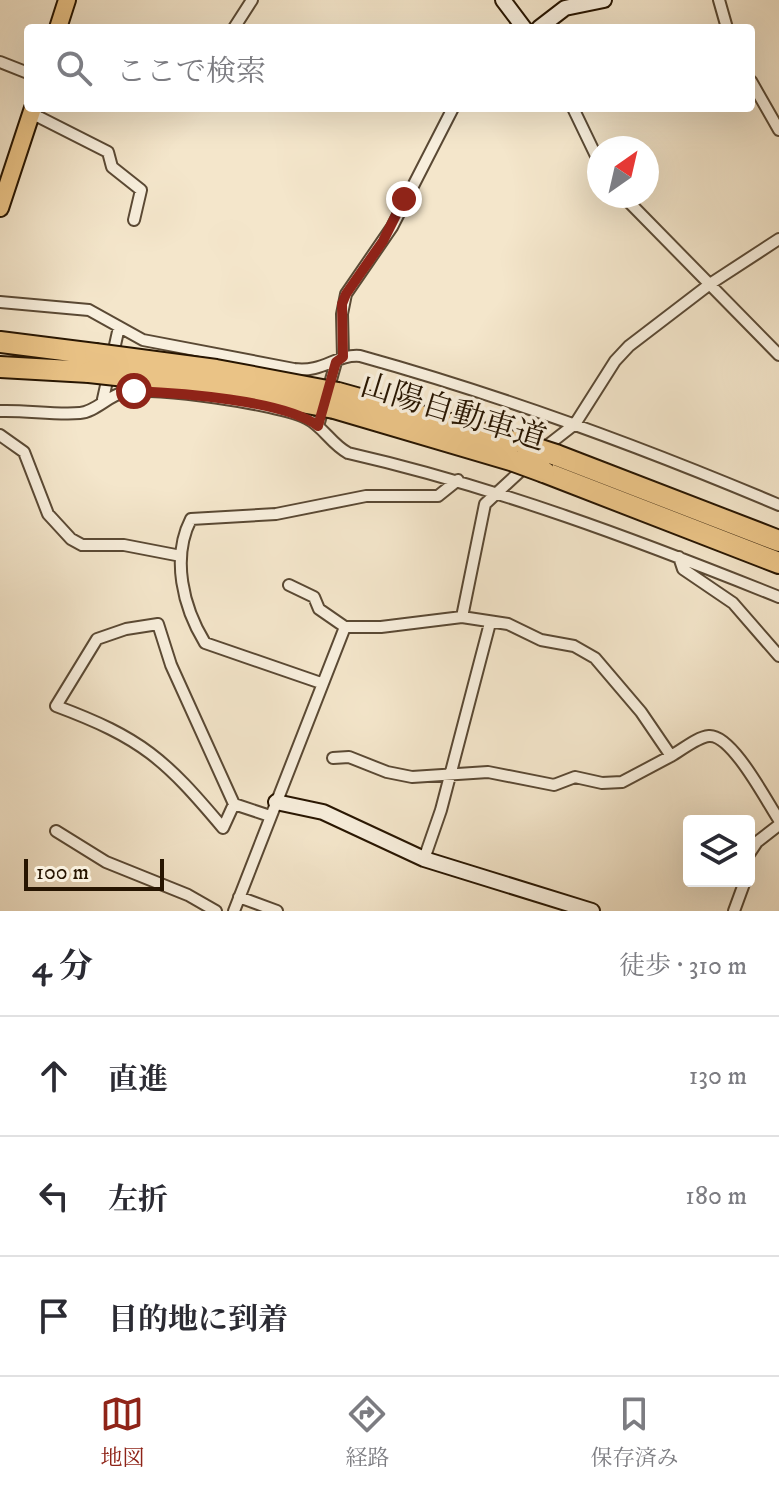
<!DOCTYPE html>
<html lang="ja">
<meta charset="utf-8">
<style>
body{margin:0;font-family:"IM FELL DW Pica","Noto Serif JP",serif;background:#f2f2f3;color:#2b2b33}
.controls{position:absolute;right:24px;bottom:24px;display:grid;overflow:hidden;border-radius:8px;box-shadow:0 8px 32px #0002}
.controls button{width:72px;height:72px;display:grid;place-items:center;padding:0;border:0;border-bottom:2px solid #e1e1e2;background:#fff;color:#2b2b33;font:40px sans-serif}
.compass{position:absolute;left:587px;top:136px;width:72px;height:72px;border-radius:50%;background:#fff;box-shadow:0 8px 32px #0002;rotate:34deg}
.scale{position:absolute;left:24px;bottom:20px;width:140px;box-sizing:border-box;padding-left:8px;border:4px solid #271501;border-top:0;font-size:22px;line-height:28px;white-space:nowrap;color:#271501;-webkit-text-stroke:6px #f8efdd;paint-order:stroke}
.stop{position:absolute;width:24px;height:24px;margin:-18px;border:6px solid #8f2418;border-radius:50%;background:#fff}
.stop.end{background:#8f2418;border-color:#fff;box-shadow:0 2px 8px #0008}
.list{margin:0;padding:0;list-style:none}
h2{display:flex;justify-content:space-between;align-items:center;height:104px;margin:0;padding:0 32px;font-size:34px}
h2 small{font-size:26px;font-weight:400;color:#7c7c81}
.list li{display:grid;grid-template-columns:52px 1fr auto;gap:24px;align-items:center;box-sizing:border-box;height:120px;padding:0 32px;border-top:2px solid #e1e1e2}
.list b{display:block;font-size:30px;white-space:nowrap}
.list em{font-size:26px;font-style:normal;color:#7c7c81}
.icon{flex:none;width:44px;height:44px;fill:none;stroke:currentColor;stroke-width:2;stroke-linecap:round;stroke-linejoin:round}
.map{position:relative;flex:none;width:779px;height:911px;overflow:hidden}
.search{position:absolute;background:#fff;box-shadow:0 8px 32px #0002;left:24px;right:24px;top:24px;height:88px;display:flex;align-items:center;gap:20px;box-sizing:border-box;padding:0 28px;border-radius:8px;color:#7c7c81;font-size:30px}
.sheet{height:464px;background:#fff}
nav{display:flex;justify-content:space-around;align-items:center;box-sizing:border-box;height:112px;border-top:2px solid #e1e1e2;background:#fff;font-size:22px;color:#7c7c81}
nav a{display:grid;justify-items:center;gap:4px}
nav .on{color:#8f2418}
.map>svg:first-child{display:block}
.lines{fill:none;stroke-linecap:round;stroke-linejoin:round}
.street-casing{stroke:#5a4934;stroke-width:14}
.secondary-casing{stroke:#271501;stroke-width:18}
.primary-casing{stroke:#271501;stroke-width:20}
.highway-casing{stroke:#271501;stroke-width:24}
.street{stroke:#f8efdd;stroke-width:10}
.secondary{stroke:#f8efdd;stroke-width:14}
.primary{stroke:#eac386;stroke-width:16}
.highway{stroke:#eac386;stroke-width:20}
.highway-bridge-casing{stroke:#271501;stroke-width:24;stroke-linecap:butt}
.highway-bridge{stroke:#eac386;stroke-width:20}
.route{stroke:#8f2418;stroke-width:10}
.labels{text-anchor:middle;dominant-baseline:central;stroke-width:7;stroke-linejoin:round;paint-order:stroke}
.street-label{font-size:32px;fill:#271501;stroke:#f8efdd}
</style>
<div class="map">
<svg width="779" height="911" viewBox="0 0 779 911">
<rect width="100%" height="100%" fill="#f4e6cb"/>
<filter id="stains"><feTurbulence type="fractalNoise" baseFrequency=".0025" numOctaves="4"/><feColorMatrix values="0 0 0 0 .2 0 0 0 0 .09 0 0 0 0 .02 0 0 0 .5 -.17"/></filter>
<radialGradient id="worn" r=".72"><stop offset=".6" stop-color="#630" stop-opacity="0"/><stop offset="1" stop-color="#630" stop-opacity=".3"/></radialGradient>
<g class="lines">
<g class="street-casing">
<path id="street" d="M719,0L727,28
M234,28L252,0
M0,62L28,73
M751,81L779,130
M573,108L599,162
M31,113L108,152L112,167L141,190L134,220
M623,196L779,355
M0,302L89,310L143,340L294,369C323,373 336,354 360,356C504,396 642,447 779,505
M343,357L342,314L346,294L392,227L453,108
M103,399L119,327
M0,411C26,410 54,415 80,413C95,412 108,396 124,392C154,386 278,404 306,418C323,426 331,444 348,453C497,487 637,540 779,597
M318,426L336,362
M0,435L24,452L48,514L71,539L82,545H124L181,556
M539,452L575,424L615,361L629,346L710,284L779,239
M679,557L683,569L733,603L779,656
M289,585L314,597L319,609L345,627
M462,617L485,504L528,464
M158,624L171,665L234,804L223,828C165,759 142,738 56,706L97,639L126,629Z
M321,683L205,643C183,607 171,558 191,519L276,514L366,496H438L458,480
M333,758L349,757L387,772L412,777L488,772L554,785L575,777L602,783L622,782L671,756
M234,804L270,816
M56,831L106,862L188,895L216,911
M749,854L757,842L779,825
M424,859L441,810L490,623
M239,897L277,911
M234,911L345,627H381L462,617L508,624L541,640L574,646L595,658L641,712L671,756C682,750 697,737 709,736C732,734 767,802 779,820
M734,911L745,881"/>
</g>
<g class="secondary-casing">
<path id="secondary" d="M503,0L524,28
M539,28L565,8L604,0
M276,802L323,812L424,859L592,911"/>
</g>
<g class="primary-casing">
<path id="primary" d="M58,28L67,0
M0,208L33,108"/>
</g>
<g class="highway-casing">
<path id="highway" d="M0,342L95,354
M0,367L89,372
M338,393L525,445
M334,408L514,461
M556,455L779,541
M544,472L779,563"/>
</g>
<use href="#street" class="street"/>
<use href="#secondary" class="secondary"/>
<use href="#primary" class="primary"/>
<use href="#highway" class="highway"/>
<g class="highway-bridge-casing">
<path id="highway-bridge" d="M95,354L216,370L338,393
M89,372L216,386L334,408
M525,445L556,455
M514,461L544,472"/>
</g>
<use href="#highway-bridge" class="highway-bridge"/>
</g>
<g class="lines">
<path class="route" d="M134,391C178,393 284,400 318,426L336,362L343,357L342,304L346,294L383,241L404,199"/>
</g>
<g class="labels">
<g class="street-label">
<text transform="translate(453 413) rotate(17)">山陽自動車道</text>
</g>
</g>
<rect width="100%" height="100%" filter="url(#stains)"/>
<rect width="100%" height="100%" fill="url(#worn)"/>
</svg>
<div class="controls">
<button><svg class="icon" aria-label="layers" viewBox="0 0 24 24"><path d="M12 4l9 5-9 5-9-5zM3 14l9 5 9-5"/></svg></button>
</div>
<svg class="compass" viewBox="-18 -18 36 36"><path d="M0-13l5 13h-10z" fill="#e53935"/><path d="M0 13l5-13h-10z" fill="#7c7c81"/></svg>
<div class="scale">100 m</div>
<div class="stop" style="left:134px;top:391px"></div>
<div class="stop end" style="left:404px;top:199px"></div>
<div class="search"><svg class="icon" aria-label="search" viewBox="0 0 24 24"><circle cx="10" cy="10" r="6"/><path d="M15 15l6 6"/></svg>ここで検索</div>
</div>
<section class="sheet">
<h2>4 分<small>徒歩 · 310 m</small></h2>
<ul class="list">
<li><svg class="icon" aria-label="ahead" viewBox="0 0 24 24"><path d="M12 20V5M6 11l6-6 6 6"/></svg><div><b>直進</b></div><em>130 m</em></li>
<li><svg class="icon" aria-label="left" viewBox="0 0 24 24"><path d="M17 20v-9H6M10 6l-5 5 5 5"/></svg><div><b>左折</b></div><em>180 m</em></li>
<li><svg class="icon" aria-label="arrive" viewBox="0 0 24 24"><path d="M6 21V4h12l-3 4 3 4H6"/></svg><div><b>目的地に到着</b></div></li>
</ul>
</section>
<nav>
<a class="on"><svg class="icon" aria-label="map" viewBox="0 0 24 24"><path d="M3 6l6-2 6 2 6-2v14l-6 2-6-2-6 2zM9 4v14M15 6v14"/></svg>地図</a>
<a><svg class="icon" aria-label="directions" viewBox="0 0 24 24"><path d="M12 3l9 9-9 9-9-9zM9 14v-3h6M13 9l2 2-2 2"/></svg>経路</a>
<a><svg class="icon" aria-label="saved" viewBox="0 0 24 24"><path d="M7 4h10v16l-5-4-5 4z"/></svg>保存済み</a>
</nav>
